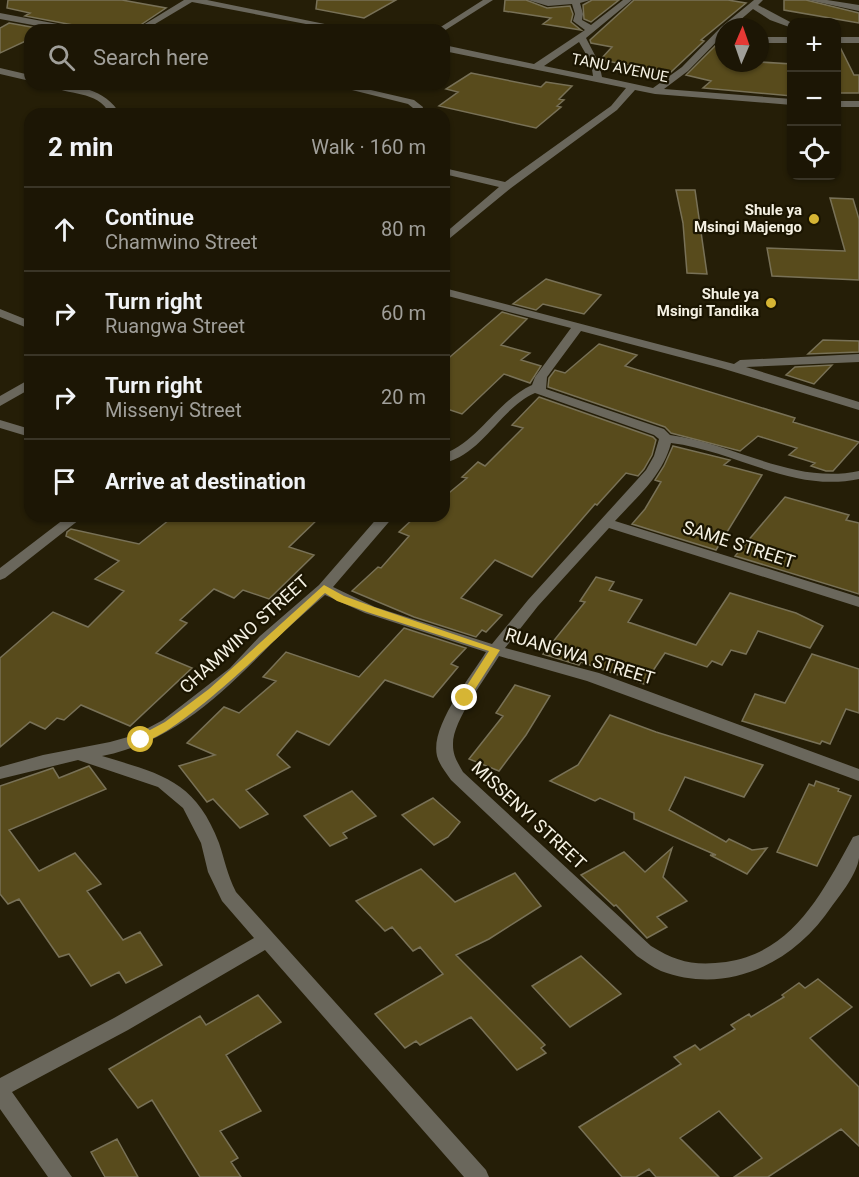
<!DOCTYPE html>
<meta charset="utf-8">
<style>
body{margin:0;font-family:Roboto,sans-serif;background:#292313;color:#f1f3f6}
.controls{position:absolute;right:18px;top:18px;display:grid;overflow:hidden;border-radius:12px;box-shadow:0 2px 4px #0004}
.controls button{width:54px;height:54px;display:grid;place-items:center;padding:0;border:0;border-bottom:2px solid #3a3527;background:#1c1605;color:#f1f3f6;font:30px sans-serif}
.compass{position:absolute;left:715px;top:18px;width:54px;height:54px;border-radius:50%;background:#1c1605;box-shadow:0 2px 4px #0004;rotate:2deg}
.stop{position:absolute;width:18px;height:18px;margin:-14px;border:4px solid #d6b534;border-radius:50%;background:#fff}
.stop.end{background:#d6b534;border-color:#fff;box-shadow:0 2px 6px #0008}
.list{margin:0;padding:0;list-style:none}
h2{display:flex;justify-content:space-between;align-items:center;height:78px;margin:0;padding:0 24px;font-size:26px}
h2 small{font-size:20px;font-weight:400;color:#a09f9a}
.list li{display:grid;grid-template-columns:39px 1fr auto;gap:18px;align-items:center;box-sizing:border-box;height:84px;padding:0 24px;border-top:2px solid #3a3527}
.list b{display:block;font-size:22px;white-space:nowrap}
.list p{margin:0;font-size:20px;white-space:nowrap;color:#a09f9a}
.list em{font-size:20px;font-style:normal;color:#a09f9a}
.icon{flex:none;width:33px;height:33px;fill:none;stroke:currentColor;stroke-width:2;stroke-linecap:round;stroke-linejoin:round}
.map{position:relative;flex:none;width:859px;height:1177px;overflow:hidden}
.search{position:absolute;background:#1c1605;box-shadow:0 2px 4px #0004;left:24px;top:24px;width:426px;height:66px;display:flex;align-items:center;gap:15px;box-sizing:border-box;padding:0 21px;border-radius:18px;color:#a09f9a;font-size:22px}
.panel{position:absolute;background:#1c1605;box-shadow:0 2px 4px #0004;left:24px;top:108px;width:426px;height:414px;border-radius:18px}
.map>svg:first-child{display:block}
.building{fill:#584b1c;stroke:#787157;stroke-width:1.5}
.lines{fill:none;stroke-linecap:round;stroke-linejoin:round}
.minor{fill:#6a675c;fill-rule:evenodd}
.route{fill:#d6b534}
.poi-dot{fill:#d6b534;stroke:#1b1501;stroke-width:2}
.labels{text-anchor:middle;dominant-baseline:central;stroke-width:4.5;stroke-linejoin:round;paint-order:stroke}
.far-street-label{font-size:15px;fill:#f5f1e3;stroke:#1b1501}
.far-poi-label{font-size:15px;font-weight:bold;fill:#f5f1e3;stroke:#1b1501;text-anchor:end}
.street-label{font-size:18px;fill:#f5f1e3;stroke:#1b1501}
</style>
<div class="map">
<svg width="859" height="1177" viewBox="0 0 859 1177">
<rect width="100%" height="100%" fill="#251e07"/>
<path class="building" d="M8,0H122L166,8L133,30H79L73,25L25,16L30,13L7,8Z
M317,0H396L364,18L316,9Z
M505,0H526L547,8L570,6L573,14L571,22L581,30L543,24L551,18L504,11Z
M592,0H619L591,22L584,19L583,5Z
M634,0H728L746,3L701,40L704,41L671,72L600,60L612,47L591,43L590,40Z
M784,0H806L859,13V23L784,10Z
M9,23L48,30H30V39L0,53V28Z
M718,43L724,44V63L760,62L792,64V96L703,88L711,81L686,75Z
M837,45H839L854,75H859V93H839L837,84Z
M471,73L541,87L546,82L572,86L559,99L564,100L557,106L561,107L536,128L439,106L458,92L446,89Z
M676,190H695L707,274L687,273L683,223Z
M830,198L853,199L859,219V280L772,276L767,248L845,251Z
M546,279L556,282L601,295L584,314L543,304L536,310L513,304Z
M502,312L527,319L501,345L530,353L521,360L541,366L530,383L504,374L462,414L444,408V362Z
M823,340L859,341V352L808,354Z
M599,344L637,355L625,366L795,418L793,422L859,442L833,471H826L811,466L815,463L789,455L797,448L758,436L740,451L671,433L665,427L548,387L549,378L555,370L565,373Z
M832,365L814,384L786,375L795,367Z
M539,397L653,437L656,440L652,455L644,469L638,476L626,473L597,505L595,504L532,577L495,560L461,598L502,615L486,632L482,630L476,637L414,617L352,591L378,567L381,568L409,536L399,532L416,516H444V497L467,478L462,477L478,462L485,466L523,428L512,425Z
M673,446L730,460L724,465L762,475L716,550L632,524L645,509L661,482L655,480L664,466Z
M785,497L849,515L846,520L859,523V594L735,556Z
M174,516H205L217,521L223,516H321L289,547L314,555L269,599L243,590L234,598L214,589L180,620L187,623L156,653L192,668L130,726L81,705L64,720L57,718L45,729L30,722L0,747V658L53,612L88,627L124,591L95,579L119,561L66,536L67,532L71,529L139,544Z
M596,577L614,582L609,590L642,600L628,622L696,645L730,593L796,613L823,626L810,648L758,631L746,654L731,650L722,665L712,661L707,667L665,653L644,684L581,662L579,665L543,654L585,602L580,601Z
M404,628L466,648L451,664L458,667L433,697L385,680L329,745L297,731L277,755L290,767L246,790L268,814L240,828L213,799L207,802L179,766L215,755L187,743L224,707L239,713L276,681L263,677L286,652L359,677Z
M812,654L859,669V713L846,709L830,744L822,741L820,744L742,721L755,694L785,703Z
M515,685L550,696L526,735L499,771L469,759L503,716L496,713Z
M610,715L656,732L763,765L744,797L685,777L669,810L726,842L729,839L752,850L767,848L747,874L710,855H716L634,819V813L600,798L595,801L550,781L578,765Z
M89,766L106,789L9,830L39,871L75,853L101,884L87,891L123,940L140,932L162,965L126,983L119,972L91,986L69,954L59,957L19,899L8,904L0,894V786L53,768L59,778Z
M816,781L839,789L838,791L851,796L817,866L777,852L809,784L814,786Z
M352,791L376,816L343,833L347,838L330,846L304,816Z
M433,798L460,822L448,837L434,845L402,815Z
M672,848L663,877L687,901L657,917L667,927L647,938L616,905L614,906L581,875L624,852L645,872Z
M421,869L455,902L515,873L541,906L489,939L456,955L545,1045L541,1048L546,1053L517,1070L471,1017L420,1045L416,1041L405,1048L375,1014L443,974L420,947L413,951L392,927L385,931L356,901Z
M581,956L621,994L570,1027L532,986Z
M818,979L852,1007L810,1038L859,1087V1146L841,1129L768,1177H734L762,1158L719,1111L680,1138L719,1177H656L649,1169L636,1177H622L579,1127L681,1064L674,1057L695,1045L700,1050L735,1029L731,1025L749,1014L751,1017L784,997L782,995L799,983L805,988Z
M258,995L281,1022L226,1055L261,1111L220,1131L238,1158L231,1162L241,1177H200L152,1100L138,1108L109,1069L200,1016L206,1025Z
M117,1139L138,1177H105L91,1152Z"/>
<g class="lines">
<path class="minor" d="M184,0H207L354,30H337L192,2L145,30H135Z
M483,0H493L444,31L436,30Z
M528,0H590L580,3L583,14L582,20L591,25L623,0H632L586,38L599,63L602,77L653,88L682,67L721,27L754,0H763L758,5L792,23V28L770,20L753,9L732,27H724V34L688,71L664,89L792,99V105L655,94L635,90L617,110L511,188L444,243V234L499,187L444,174V168L505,182L611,106L626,88L444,51V45L534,64L585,30L573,21L575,14L572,4L548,6ZM579,42L591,63L593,76L544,66Z
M808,0H827L859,5V11Z
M0,13L73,27L77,30H60L0,19Z
M760,37H792V43H760Z
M836,37H859V43H836Z
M0,68L30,75V81L0,74Z
M48,84C75,84 106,89 120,114H110C97,89 68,97 48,84Z
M328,84H345L414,100L423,107L421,114H411L413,108L408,104Z
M836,101H859V107H836Z
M444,288L734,364L740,360L859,354V362L746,367L859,402V410L721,368L581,331L547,377L546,389L664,429L670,435C734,443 793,485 859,471V479C793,493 736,451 671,443C663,475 637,497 615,521L859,597V607L609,528L538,606L505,648L599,673L859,769V781L587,681L499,656C486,678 452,721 453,745C453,756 458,763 463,772L651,946C677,962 694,966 726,962C794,952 823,891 853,837L859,835C859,843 859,851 859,858C857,874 841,894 832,906C794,963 728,996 661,971C652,967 645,961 637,956L451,780C446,773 439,764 437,756C430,726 470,678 486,652L365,613L325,595C307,611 288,627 271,644C222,694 173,742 102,756C161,774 195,780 219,843C225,861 227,874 236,892L486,1170L489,1177H464L265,950L128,1030L12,1092L72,1177H48L0,1109V1078L114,1018L254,938L222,901L208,872L201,843L183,808L158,787L78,760L0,779V767L43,755L110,742L135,735L163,720L230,668L260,636L319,585L379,516H394L333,587L375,607L492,644L528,600L646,470L654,456L659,439L654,435L535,393C499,409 484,453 444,463V454C480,440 497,401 532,385L535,377L571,328L444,295Z
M0,309L30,321V329L0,317Z
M30,379V389L0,406V396Z
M0,420L30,429V437L0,428Z
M68,516H84L5,578L0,580V568Z"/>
</g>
<path class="route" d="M324,585L344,596L374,607L500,650L468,700H461L459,698L489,651L367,612L337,601L325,593C297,618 168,748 137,742V737L165,722L209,689Z"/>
<g class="poi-dot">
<circle cx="814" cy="219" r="6"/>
<circle cx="771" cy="303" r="6"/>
</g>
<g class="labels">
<g class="far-street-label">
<text transform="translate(620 68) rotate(11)">TANU AVENUE</text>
</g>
<g class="far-poi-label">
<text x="802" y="210">Shule ya<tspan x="802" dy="17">Msingi Majengo</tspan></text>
<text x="759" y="294">Shule ya<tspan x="759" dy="17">Msingi Tandika</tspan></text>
</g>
<g class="street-label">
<text transform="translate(739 544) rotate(18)">SAME STREET</text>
<text transform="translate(244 634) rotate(-42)">CHAMWINO STREET</text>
<text transform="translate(580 656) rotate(17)">RUANGWA STREET</text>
<text transform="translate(529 815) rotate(43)">MISSENYI STREET</text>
</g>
</g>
</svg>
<div class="controls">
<button>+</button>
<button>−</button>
<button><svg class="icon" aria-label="locate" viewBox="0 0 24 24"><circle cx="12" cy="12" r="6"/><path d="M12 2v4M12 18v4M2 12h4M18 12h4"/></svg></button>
</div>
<svg class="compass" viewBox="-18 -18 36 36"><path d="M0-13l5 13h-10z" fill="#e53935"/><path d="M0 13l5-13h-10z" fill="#a09f9a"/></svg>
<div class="stop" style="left:141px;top:740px"></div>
<div class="stop end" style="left:465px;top:698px"></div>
<div class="search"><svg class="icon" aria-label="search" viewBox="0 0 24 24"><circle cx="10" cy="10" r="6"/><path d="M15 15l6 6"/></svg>Search here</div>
<section class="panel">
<h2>2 min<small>Walk · 160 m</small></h2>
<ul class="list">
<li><svg class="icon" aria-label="ahead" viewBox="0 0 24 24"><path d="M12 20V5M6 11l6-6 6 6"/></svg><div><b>Continue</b><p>Chamwino Street</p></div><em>80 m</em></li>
<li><svg class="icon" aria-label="right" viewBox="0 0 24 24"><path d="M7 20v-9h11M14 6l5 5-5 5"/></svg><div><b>Turn right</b><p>Ruangwa Street</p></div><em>60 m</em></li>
<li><svg class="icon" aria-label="right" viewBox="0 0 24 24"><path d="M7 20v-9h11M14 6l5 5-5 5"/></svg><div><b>Turn right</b><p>Missenyi Street</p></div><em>20 m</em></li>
<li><svg class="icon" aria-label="arrive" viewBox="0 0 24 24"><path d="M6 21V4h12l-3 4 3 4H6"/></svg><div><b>Arrive at destination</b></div></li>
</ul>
</section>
</div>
